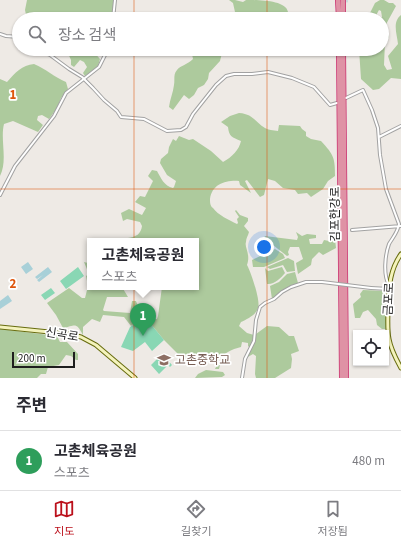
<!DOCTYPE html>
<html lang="ko">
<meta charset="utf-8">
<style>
body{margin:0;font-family:"Source Sans 3","Noto Sans KR",sans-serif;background:#f2f2f3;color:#2b2b33}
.controls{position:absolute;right:12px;bottom:12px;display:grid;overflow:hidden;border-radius:0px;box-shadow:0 1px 3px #0004}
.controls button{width:36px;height:36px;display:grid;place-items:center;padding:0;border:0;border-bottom:1px solid #e1e1e2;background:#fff;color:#2b2b33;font:20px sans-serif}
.scale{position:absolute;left:12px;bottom:10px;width:63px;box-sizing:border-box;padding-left:4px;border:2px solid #1e1e1e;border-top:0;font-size:11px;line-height:14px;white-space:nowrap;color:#1e1e1e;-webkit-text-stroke:3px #fff;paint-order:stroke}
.you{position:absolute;left:264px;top:247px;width:14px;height:14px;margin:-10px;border:3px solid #fff;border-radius:50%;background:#1a73e8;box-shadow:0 0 0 6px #1a73e833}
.badge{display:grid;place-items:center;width:26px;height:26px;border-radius:50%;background:#bb101b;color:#fff;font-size:13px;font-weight:700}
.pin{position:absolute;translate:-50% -33px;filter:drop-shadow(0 1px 2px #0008)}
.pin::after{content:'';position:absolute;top:21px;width:14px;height:12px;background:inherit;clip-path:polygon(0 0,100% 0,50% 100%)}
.popup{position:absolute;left:87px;top:238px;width:112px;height:52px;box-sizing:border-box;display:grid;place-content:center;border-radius:0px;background:#fff;filter:drop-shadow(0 1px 3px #0005);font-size:13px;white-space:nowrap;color:#7c7c81}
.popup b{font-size:15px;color:#2b2b33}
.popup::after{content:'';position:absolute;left:50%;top:100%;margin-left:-8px;border:8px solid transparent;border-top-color:#fff}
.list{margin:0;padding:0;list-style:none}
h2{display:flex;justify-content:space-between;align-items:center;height:52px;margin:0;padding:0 16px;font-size:17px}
h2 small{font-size:13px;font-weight:400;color:#7c7c81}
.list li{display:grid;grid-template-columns:26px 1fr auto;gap:12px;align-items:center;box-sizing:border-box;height:60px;padding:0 16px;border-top:1px solid #e1e1e2}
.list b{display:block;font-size:15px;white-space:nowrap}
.list p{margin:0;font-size:13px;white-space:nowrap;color:#7c7c81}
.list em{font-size:13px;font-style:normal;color:#7c7c81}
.icon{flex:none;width:22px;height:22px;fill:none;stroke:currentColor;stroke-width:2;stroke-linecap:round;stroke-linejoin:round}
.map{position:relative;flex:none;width:401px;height:378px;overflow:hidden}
.search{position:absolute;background:#fff;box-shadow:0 1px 3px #0004;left:12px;right:12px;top:12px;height:44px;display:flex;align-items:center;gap:10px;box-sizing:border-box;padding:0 14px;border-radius:22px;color:#7c7c81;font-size:15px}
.sheet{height:112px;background:#fff}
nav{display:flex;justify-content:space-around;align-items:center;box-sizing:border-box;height:56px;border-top:1px solid #e1e1e2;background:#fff;font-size:11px;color:#7c7c81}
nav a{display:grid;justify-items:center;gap:2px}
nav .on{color:#bb101b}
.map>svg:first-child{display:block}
.forest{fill:#adca9d}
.pitch{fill:#89d7b4}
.water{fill:#a8d0d8}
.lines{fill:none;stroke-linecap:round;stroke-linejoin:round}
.stream{stroke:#a8d0d8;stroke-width:1}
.street-casing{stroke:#a2a2a2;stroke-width:4}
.secondary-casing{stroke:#676c0e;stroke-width:5}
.highway-casing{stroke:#cb3270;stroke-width:6}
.street{stroke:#fff;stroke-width:2}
.secondary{stroke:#f4f3bc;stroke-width:3}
.highway{stroke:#df92a5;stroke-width:4.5}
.street-bridge-casing{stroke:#a2a2a2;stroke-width:4;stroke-linecap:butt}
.street-bridge{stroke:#fff;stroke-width:2}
.grid{fill:none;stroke:#de560d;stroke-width:1;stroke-opacity:0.55}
.labels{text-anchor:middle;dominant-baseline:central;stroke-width:3.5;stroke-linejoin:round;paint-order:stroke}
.street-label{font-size:12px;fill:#1e1e1e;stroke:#fff}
.education-label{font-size:12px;fill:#785e54;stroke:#fff;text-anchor:start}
.grid-label{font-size:13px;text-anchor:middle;font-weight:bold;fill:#de560d;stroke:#fff;stroke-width:3.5;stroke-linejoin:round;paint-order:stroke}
</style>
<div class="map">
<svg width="401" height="378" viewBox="0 0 401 378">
<rect width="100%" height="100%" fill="#eeeae5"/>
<path class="forest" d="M27,0H115L113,14L109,19H27L25,10Z
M229,0H235L243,2L246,0C258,0 286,0 288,12L283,19H245L237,12H235L233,3Z
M380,0H384L389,3H393L396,6L384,28L382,27V19H380L382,17L381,11L379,10L374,19H367L375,3Z
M401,15V79L391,78L379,89L373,90L361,79L359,49H382V36L387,33L389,37L385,42L384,65L387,70L392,69L388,56L398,44C397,34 392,22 401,15Z
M66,49H91L100,59L98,66L85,76L83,73L87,67L84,62L80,60L74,67L71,65V60Z
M191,49H223L220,61L209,73L208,79L204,85L198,88L194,95L189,99L184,95L173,110L169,107C170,99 173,93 174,85C175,80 173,74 177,70C181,65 187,65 193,59Z
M34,64C46,69 54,77 66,82L68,89L61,98L57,108L49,119L42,115L38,116L37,120L43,125L38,132L13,121L4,124C0,140 8,160 0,176V79L7,82C15,73 22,65 34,64Z
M239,113C253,114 254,121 265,128C268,130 273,130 278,131L279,125L300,126L302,129L306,132V136L311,139L321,141C334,155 335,158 335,176L328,181L323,189L311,197L307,193L298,194L295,190L283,188L275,181L268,179L264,195L260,197L247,180L245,181L251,193L240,185L239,181C226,180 212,184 210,199C210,202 210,206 213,208C218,215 229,220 237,224L238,223L237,219L239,217L235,211L236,210L240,215L248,218V221L244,226L249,232C248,236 246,238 246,242C244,247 251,254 247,265C251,272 261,302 258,308C256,315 247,319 241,322L239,326L247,333L254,335L250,348L248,346V343L242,342L241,347C232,349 222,354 217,362L220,365L219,369H215L217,365L211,359H191L185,361L164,340L145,317L131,326L124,317L103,315L100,322L92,319L83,327V335C76,322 76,325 63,328L56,315L47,303L69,288L82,298H85L88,286L86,276L89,274L84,262L88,263L90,265V287H122L128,297H107L103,310L104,311L130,313L132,301H136C139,310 146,322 157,319L158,316L162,287H196V241H170L166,239H158L156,241H127L128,238C136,237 141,234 142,226L140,222L127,219L123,221L121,213L129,209L142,215L146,208L135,202L140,196L145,197L153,181L148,176L152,170L157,171C161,178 164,186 173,188L174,187L176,181L167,175L160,163L161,159L168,153L169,147L173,139L176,141L179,136L189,140L193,139L211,151L222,161L223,162C232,157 239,150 241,141C232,137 229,137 228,127L221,122L230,116Z
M296,232L302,236L307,234L316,235V238L309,239L310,244H322L324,240L329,241L335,239L336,248L323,255L319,252L312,259L311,265L298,274L296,263L303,259L299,247H290L288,252L289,255L287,256L264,238L265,236L297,240L298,237Z
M275,249L283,254L285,258L264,267H253L252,260Z
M288,258L294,261L295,271L287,272L283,265L270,269L267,267Z
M282,267L285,273C281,278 274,285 267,284L265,268L268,271Z
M295,272L298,283L288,287L272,299L270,286L279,282L287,274Z
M363,290L386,291L387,329H382L377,325L376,319L368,310L363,312L360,318H355L353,304L361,297L360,294Z
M267,326L279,327L289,336H294L299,351L291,354L292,359L291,368L275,378H256L255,374L256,356L253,354L246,358L254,344L256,334Z
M0,329L57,336L60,342H67L78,354V360H76L71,356L66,355L59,365L48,367L46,374H41L37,378H0Z
M206,370L223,372L225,375L222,377L195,378L198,374Z"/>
<path class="pitch" d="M78,267L84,276L66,289L60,281Z
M51,288L55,293L45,300L41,295Z
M145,317L164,340L152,351L145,342L133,351L121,347L130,327Z
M161,355H163L172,365L170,367L168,365L159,374L151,365Z"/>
<path class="water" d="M28,262L33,269L26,274L21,267Z
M48,267L52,272L39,282L37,280L43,275L37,279L35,277Z
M8,295L10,298L7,300L10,298L12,301L0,309V301Z"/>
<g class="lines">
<path class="stream" d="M347,2V0"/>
<g class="street-casing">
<path id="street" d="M113,19L115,0
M0,34L6,36L19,37
M34,49L50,55L69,69L82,77L93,88L104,100L117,111L121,117L144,119L167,131L181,130L186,127L193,114L216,85L226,76L234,74H252L268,72L292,78L314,87L330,105L337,103
M346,98L363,90L372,110L378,128L380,155L386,189L399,224C398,232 393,237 389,244C385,255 383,275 389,285
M379,137L401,126
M0,195L15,166L54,116L66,93L99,67L108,49
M352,230L401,226
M371,288L389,289
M242,378L245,359L254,341L256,320L260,307L265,303L274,299L282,292L291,287L306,282H322"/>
</g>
<g class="secondary-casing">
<path id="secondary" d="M401,254C389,271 389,289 388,308C388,318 387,329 389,339C391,350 396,359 401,368
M0,327L69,334L81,337L96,345L135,378"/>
</g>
<g class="highway-casing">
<path id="highway" d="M338,0L339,19
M343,0V19
M339,49L342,378
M343,49L346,378"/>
</g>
<use href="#street" class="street"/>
<use href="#secondary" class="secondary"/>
<use href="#highway" class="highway"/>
<g class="street-bridge-casing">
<path id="street-bridge" d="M322,282L371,288"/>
</g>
<use href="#street-bridge" class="street-bridge"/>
</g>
<path class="grid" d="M134,0V19M267,0V19M134,49V378M267,49V378M0,189H401"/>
<defs>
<g id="school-bare" transform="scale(1.08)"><path d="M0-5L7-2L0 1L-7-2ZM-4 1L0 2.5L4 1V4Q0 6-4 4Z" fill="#8d6e63" stroke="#fff" stroke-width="2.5" paint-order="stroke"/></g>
</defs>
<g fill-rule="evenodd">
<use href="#school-bare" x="164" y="360"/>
</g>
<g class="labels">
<g class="street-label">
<text transform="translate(335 214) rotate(-90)">김포한강로</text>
<text transform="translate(389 299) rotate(-87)">금포로</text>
<text transform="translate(62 335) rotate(9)">신곡로</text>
</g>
<g class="education-label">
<text x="175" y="360">고촌중학교</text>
</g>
</g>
<g class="grid-label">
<text x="13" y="99">1</text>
<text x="13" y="288">2</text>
</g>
</svg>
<div class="controls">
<button><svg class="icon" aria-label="locate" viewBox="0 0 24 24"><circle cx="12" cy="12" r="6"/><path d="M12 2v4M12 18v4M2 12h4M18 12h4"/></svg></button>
</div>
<div class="scale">200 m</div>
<div class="you"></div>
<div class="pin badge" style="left:143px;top:336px;background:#2e9e5b">1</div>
<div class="popup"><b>고촌체육공원</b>스포츠</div>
<div class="search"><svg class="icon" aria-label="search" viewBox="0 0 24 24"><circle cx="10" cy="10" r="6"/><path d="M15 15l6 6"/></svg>장소 검색</div>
</div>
<section class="sheet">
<h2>주변<small></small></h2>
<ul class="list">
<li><span class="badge" style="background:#2e9e5b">1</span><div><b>고촌체육공원</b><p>스포츠</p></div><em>480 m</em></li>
</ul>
</section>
<nav>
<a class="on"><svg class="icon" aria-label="map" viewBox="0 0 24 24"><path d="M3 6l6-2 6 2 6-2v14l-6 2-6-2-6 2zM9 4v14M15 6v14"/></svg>지도</a>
<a><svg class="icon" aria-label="directions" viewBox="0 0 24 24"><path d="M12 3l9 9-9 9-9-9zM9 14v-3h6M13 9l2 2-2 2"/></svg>길찾기</a>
<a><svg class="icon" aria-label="saved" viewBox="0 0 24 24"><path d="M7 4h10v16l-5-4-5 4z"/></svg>저장됨</a>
</nav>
